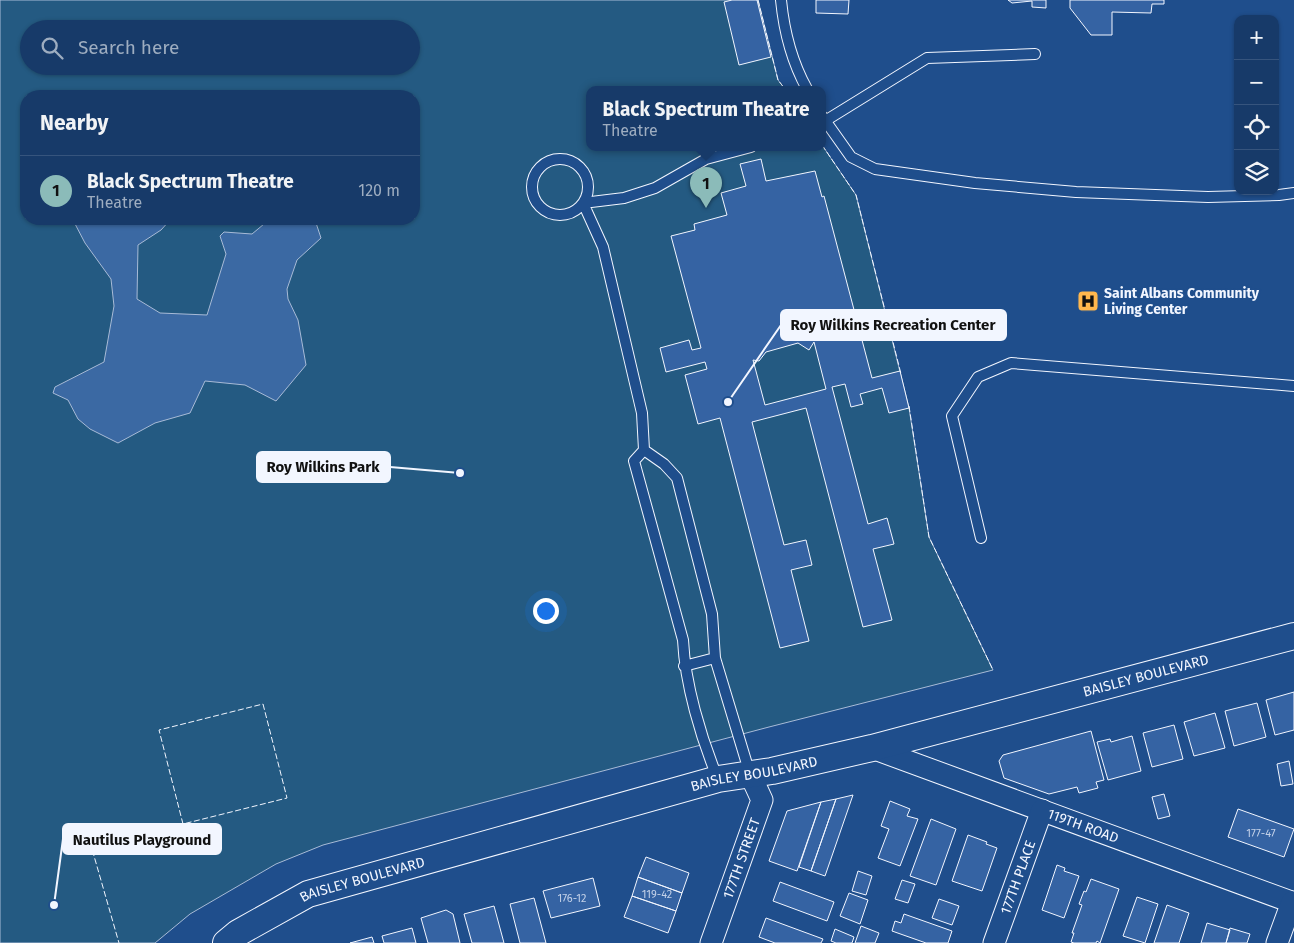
<!DOCTYPE html>
<meta charset="utf-8">
<style>
body{margin:0;font-family:"Fira Sans",sans-serif;background:#244571;color:#f1f3f6}
.controls{position:absolute;right:15px;top:15px;display:grid;overflow:hidden;border-radius:10px;box-shadow:0 1px 4px #0004}
.controls button{width:45px;height:45px;display:grid;place-items:center;padding:0;border:0;border-bottom:1px solid #36547d;background:#173a69;color:#f1f3f6;font:25px sans-serif}
.you{position:absolute;left:545px;top:610px;width:18px;height:18px;margin:-12px;border:4px solid #fff;border-radius:50%;background:#1a73e8;box-shadow:0 0 0 8px #1a73e833}
.badge{display:grid;place-items:center;width:32px;height:32px;border-radius:50%;background:#8bbbb9;color:#111;font-size:16px;font-weight:700}
.pin{position:absolute;translate:-50% -41px;filter:drop-shadow(0 1px 2px #0008)}
.pin::after{content:'';position:absolute;top:26px;width:18px;height:15px;background:inherit;clip-path:polygon(0 0,100% 0,50% 100%)}
.popup{position:absolute;left:586px;top:86px;width:240px;height:65px;box-sizing:border-box;display:grid;place-content:center;border-radius:10px;background:#173a69;filter:drop-shadow(0 1px 4px #0005);font-size:16px;white-space:nowrap;color:#9eadc0}
.popup b{font-size:19px;color:#f1f3f6}
.popup::after{content:'';position:absolute;left:50%;top:100%;margin-left:-10px;border:10px solid transparent;border-top-color:#173a69}
.list{margin:0;padding:0;list-style:none}
h2{display:flex;justify-content:space-between;align-items:center;height:65px;margin:0;padding:0 20px;font-size:21px}
h2 small{font-size:16px;font-weight:400;color:#9eadc0}
.list li{display:grid;grid-template-columns:32px 1fr auto;gap:15px;align-items:center;box-sizing:border-box;height:70px;padding:0 20px;border-top:1px solid #36547d}
.list b{display:block;font-size:19px;white-space:nowrap}
.list p{margin:0;font-size:16px;white-space:nowrap;color:#9eadc0}
.list em{font-size:16px;font-style:normal;color:#9eadc0}
.icon{flex:none;width:28px;height:28px;fill:none;stroke:currentColor;stroke-width:2;stroke-linecap:round;stroke-linejoin:round}
.map{position:relative;flex:none;width:1294px;height:943px;overflow:hidden}
.search{position:absolute;background:#173a69;box-shadow:0 1px 4px #0004;left:20px;top:20px;width:400px;height:55px;display:flex;align-items:center;gap:12px;box-sizing:border-box;padding:0 18px;border-radius:28px;color:#9eadc0;font-size:19px}
.panel{position:absolute;background:#173a69;box-shadow:0 1px 4px #0004;left:20px;top:90px;width:400px;height:135px;border-radius:20px}
.map>svg:first-child{display:block}
.green{fill:#245a82;stroke:#a8bbd7;fill-rule:evenodd}
.water{fill:#3b69a3;stroke:#a8bbd7}
.building{fill:#3563a3;stroke:#f2f6ff;fill-rule:evenodd}
.lines{fill:none;stroke-linecap:round;stroke-linejoin:round}
.service-casing{stroke:#f2f6ff;stroke-width:12}
.minor-casing{stroke:#f2f6ff;stroke-width:23}
.tertiary-casing{stroke:#f2f6ff;stroke-width:28}
.service{stroke:#1f4e8c;stroke-width:10}
.minor{stroke:#1f4e8c;stroke-width:21}
.tertiary{stroke:#1f4e8c;stroke-width:26}
.fence{stroke:#f2f6ff;stroke-width:1;stroke-dasharray:6 2.5;stroke-linecap:butt}
.labels{text-anchor:middle;dominant-baseline:central;stroke-width:4;stroke-linejoin:round;paint-order:stroke}
.number-label{font-size:11px;fill:#c3d1e8}
.poi-label{font-size:14px;font-weight:bold;fill:#f2f6ff;stroke:#1f4e8c;text-anchor:start}
.street-label{font-size:14px;fill:#f2f6ff;stroke:#1f4e8c}
.leader{fill:none;stroke:#f2f6ff;stroke-width:2}
.callout-dot{fill:#f2f6ff;stroke:#1f4e8c;stroke-width:2}
.callout{fill:#f2f6ff;stroke:#f2f6ff;stroke-width:2}
.callout-label{font-size:15px;text-anchor:middle;font-weight:bold;fill:#111}
</style>
<div class="map">
<svg width="1294" height="943" viewBox="0 0 1294 943">
<rect width="100%" height="100%" fill="#1f4e8c"/>
<path class="green" d="M0,0H758L778,80L785,89H590V147H822V145L856,195L909,408L929,537L993,670L769,727L323,845L276,864L190,914L155,943H0ZM29,29H411V66H29ZM26,96H414V219H26Z"/>
<path class="water" d="M75,219H171L161,230L138,245L137,299L160,313L207,315L226,254L220,236L224,232L252,234L270,219L315,220L321,238L297,260L287,289L288,299L298,320L306,365L276,401L245,385L205,381L190,413L155,423L118,443L90,429L78,419L68,400L53,393L55,387L104,362L114,306L111,279L85,243L74,222Z"/>
<path class="building" d="M732,0H757L771,57L739,65L724,2Z
M816,0H849L848,14L816,13Z
M1008,0H1046V8L1032,7V1L1012,3Z
M1070,0H1164V4H1152L1151,13L1112,12V35H1091L1070,8Z
M761,159L766,181L815,171L822,197L824,196L872,378L900,371L909,408L889,413L882,388L860,394L863,404L851,407L845,384L832,387L868,524L887,518L894,544L873,549L892,620L863,627L806,408L752,422L784,545L806,540L812,565L791,570L809,641L780,648L720,418L698,424L685,375L707,369L705,362L666,372L660,348L689,340L692,350L701,348L671,236L695,230L694,224L727,215L721,193L746,186L740,164ZM814,342L826,389L765,405L753,360L759,361L766,352L798,343L809,350Z
M1294,692V730L1275,735L1266,700Z
M1257,703L1266,737L1234,746L1225,711Z
M1215,713L1225,748L1194,756L1184,722Z
M1174,725L1183,759L1152,767L1143,733Z
M1091,731L1104,780L1096,782L1098,788L1079,793L1077,787L1049,794L1004,778L999,761L1003,755Z
M1132,736L1141,771L1108,780L1097,742L1110,739L1111,742Z
M1289,761L1293,784L1281,786L1277,764Z
M1164,794L1170,816L1158,819L1152,797Z
M853,795L825,876L811,871L836,799Z
M836,799L811,871L799,867L821,802Z
M890,801L910,809L907,816L918,819L900,866L878,858L889,829L881,826Z
M821,802L797,871L769,861L787,811Z
M1238,809L1294,829L1284,857L1228,837Z
M931,819L956,829L936,885L910,876Z
M968,835L987,842L986,844L997,848L982,891L952,881Z
M646,857L689,873L682,893L638,877Z
M1057,865L1065,868L1064,871L1079,876L1064,918L1042,910Z
M858,871L872,876L866,895L852,891Z
M638,877L682,893L676,911L632,896Z
M593,878L600,906L551,918L543,891Z
M1091,879L1119,889L1100,943L1097,941L1096,943H1074L1071,942L1074,933H1072L1082,905L1079,904L1084,891L1086,892Z
M902,880L915,884L908,903L895,899Z
M780,882L834,902L827,921L773,901Z
M849,893L868,900L860,924L840,916Z
M632,896L676,911L668,933L624,917Z
M1137,897L1158,904L1145,943L1123,936Z
M534,898L546,943H520L510,904Z
M939,899L959,906L952,925L932,918Z
M1167,905L1189,913L1179,943H1154Z
M494,906L504,943H472L464,914Z
M446,910L453,914L460,943H428L421,918Z
M904,914L952,931L948,943H926L892,931L895,921L901,923Z
M766,918L823,939L821,943H775L759,937Z
M1207,923L1230,930L1226,943H1201Z
M861,926L879,933L875,943H855Z
M412,928L416,943H384L382,936Z
M1230,928L1250,934L1247,943H1226Z
M835,929L854,937L852,943H836L831,941Z
M372,937L374,943H350Z"/>
<g class="lines">
<g class="service-casing">
<path id="service" d="M781,0C784,31 792,62 807,89
M822,116L851,157L875,169L975,183L1076,192L1208,197L1279,195L1294,193
M825,121L927,58L1035,54
M532 187a28 28 0 1 1 56 0a28 28 0 1 1-56 0Z
M644,450L664,464L677,478L712,614L715,658L750,774
M981,538L952,416L978,377L1011,363L1294,386
M684,666L715,658
M718,779C701,738 685,684 683,640L634,461L644,450L642,413L603,247L583,203L624,198L655,188L706,159L751,147"/>
</g>
<g class="minor-casing">
<g id="minor">
<path id="s1" d="M872,748L1294,903"/>
<path id="s2" d="M711,943L762,800L750,774"/>
<path id="s3" d="M994,943L1042,810"/>
<path d="M1277,943L1292,902"/>
</g>
</g>
<g class="tertiary-casing">
<g id="tertiary">
<path id="s4" d="M226,943L238,933L308,894L718,779L772,771L872,748L1294,636"/>
</g>
</g>
<use href="#service" class="service"/>
<use href="#minor" class="minor"/>
<use href="#tertiary" class="tertiary"/>
<path class="fence" d="M758,0L778,80L785,89
M822,145L856,195L901,374
M909,406L929,537L993,670
M263,704L287,798L183,824L159,730Z
M90,842L119,943"/>
</g>
<defs>
<g id="hospital-square" transform="scale(1.125)"><rect x="-9" y="-9" width="18" height="18" rx="4" fill="#ffb74d" stroke="#1f4e8c"/><path d="M-5-5h3v3.5h4V-5h3V5h-3V1.5h-4V5h-3Z" fill="#111"/></g>
</defs>
<g fill-rule="evenodd">
<use href="#hospital-square" x="1088" y="301"/>
</g>
<g class="labels">
<g class="number-label">
<text x="1261" y="833">177-47</text>
<text x="657" y="894">119-42</text>
<text x="572" y="898">176-12</text>
</g>
<g class="poi-label">
<text x="1104" y="293">Saint Albans Community<tspan x="1104" dy="16">Living Center</tspan></text>
</g>
<g class="street-label">
<text stroke="none"><textPath href="#s4" startOffset="962">BAISLEY BOULEVARD</textPath></text>
<text stroke="none"><textPath href="#s4" startOffset="558">BAISLEY BOULEVARD</textPath></text>
<text stroke="none"><textPath href="#s1" startOffset="225">119TH ROAD</textPath></text>
<text stroke="none"><textPath href="#s2" startOffset="90">177TH STREET</textPath></text>
<text stroke="none"><textPath href="#s3" startOffset="70">177TH PLACE</textPath></text>
<text stroke="none"><textPath href="#s4" startOffset="152">BAISLEY BOULEVARD</textPath></text>
</g>
</g>
<path class="leader" d="M728 402L781 325M460 473L390 467M54 905L63 839"/>
<g class="callout-dot">
<circle cx="728" cy="402" r="5"/>
<circle cx="460" cy="473" r="5"/>
<circle cx="54" cy="905" r="5"/>
</g>
<g class="callout">
<rect x="781" y="310" width="225" height="30" rx="5"/>
<rect x="257" y="452" width="133" height="30" rx="5"/>
<rect x="63" y="824" width="158" height="30" rx="5"/>
</g>
<g class="callout-label">
<text x="893" y="330">Roy Wilkins Recreation Center</text>
<text x="323" y="472">Roy Wilkins Park</text>
<text x="142" y="845">Nautilus Playground</text>
</g>
</svg>
<div class="controls">
<button>+</button>
<button>−</button>
<button><svg class="icon" aria-label="locate" viewBox="0 0 24 24"><circle cx="12" cy="12" r="6"/><path d="M12 2v4M12 18v4M2 12h4M18 12h4"/></svg></button>
<button><svg class="icon" aria-label="layers" viewBox="0 0 24 24"><path d="M12 4l9 5-9 5-9-5zM3 14l9 5 9-5"/></svg></button>
</div>
<div class="you"></div>
<div class="pin badge" style="left:706px;top:208px">1</div>
<div class="popup"><b>Black Spectrum Theatre</b>Theatre</div>
<div class="search"><svg class="icon" aria-label="search" viewBox="0 0 24 24"><circle cx="10" cy="10" r="6"/><path d="M15 15l6 6"/></svg>Search here</div>
<section class="panel">
<h2>Nearby<small></small></h2>
<ul class="list">
<li><span class="badge">1</span><div><b>Black Spectrum Theatre</b><p>Theatre</p></div><em>120 m</em></li>
</ul>
</section>
</div>
